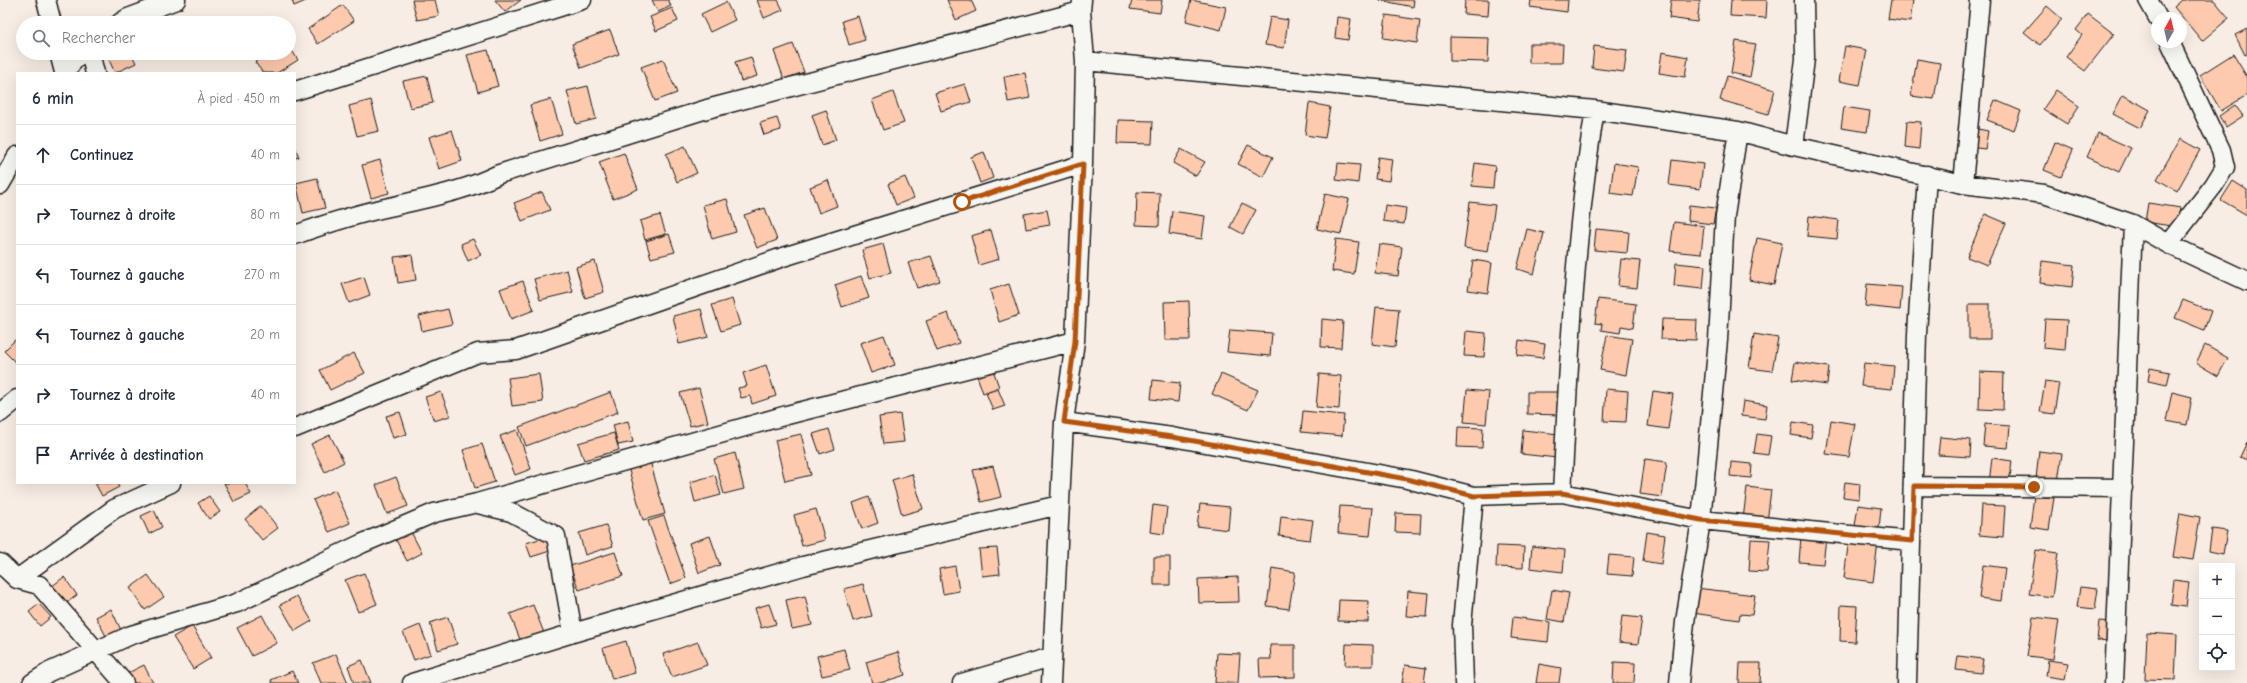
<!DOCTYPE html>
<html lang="fr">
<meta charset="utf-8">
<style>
body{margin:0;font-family:"Comic Neue",sans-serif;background:#f6f6f7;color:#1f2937}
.controls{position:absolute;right:12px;bottom:12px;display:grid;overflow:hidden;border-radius:0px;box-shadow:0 4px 16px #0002}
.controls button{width:36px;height:36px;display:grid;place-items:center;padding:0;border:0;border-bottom:1px solid #e0e1e3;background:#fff;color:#1f2937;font:20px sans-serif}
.compass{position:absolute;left:2151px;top:12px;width:36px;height:36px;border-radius:50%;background:#fff;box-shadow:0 4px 16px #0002;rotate:8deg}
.stop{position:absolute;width:12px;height:12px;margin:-9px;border:3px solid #b45309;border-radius:50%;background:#fff}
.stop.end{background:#b45309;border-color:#fff;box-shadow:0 1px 4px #0008}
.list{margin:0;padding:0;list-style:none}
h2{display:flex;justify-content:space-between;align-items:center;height:52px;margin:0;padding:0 16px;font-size:17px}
h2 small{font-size:13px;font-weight:400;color:#747a83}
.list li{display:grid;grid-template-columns:26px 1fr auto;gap:12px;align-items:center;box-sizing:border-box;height:60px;padding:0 16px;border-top:1px solid #e0e1e3}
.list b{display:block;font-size:15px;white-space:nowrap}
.list em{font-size:13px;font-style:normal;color:#747a83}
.icon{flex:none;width:22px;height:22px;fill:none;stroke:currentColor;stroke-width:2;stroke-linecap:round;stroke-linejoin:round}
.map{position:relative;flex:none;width:2247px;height:683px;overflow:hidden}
.search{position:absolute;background:#fff;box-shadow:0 4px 16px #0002;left:16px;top:16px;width:280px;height:44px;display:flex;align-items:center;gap:10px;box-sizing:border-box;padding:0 14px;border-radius:22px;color:#747a83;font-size:15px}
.panel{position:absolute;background:#fff;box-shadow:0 4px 16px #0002;left:16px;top:72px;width:280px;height:412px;border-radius:0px}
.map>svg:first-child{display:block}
.building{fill:#fdcaae;stroke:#1c1c1c}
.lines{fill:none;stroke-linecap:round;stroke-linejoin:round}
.minor-casing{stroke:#1c1c1c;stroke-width:21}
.minor{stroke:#f6f6f2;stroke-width:18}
.route{stroke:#b45309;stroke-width:5}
</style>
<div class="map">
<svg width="2247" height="683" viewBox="0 0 2247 683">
<rect width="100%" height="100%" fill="#f7ede4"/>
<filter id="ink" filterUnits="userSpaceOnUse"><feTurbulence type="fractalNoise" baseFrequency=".025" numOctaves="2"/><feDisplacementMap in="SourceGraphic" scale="8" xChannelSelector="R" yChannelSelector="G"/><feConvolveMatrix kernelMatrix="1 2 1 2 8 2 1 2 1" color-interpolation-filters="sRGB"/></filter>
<g filter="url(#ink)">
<path class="building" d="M292,0H308L294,6Z
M412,0H435L439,16L417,20Z
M495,0H521L505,12Z
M652,0H668L671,6L658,12Z
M757,0H778L783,10L764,18Z
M947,0H971L976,11L956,20Z
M1132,0H1162L1160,13L1130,9Z
M1191,0L1226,7L1221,30L1186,21Z
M1379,0H1414L1413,7Z
M1465,0H1489L1488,16L1464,14Z
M1531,0H1568L1567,12L1530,7Z
M1671,0H1700L1697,22L1669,18Z
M1731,0H1767L1766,18L1730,16Z
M1891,0H1913L1910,22L1888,19Z
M2182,0H2214L2229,18L2202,41L2174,7Z
M726,2L735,20L710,32L701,14Z
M343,5L354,21L318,44L308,29Z
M2047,6L2062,19L2040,45L2024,32Z
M672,8L678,21L656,31L650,17Z
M2088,14L2114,34L2085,71L2066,57L2082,35L2076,30Z
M1386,15L1420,20L1417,43L1383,38Z
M204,16L207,23H185Z
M858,16L865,40L849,45L842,21Z
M1270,17L1288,20L1284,48L1265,45Z
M1337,17L1351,19L1348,40L1335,38Z
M2247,29V54L2245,55L2235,35Z
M610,30L619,54L581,68L572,44Z
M1450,37L1489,38L1488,62L1450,61Z
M1736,41L1756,44L1750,77L1731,73Z
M793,44L804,72L784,79L774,51Z
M1529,44H1563L1562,63H1529Z
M289,46L298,60L277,73H263L255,62L269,53H289Z
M1594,46L1627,50L1624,72L1592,68Z
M1845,46L1867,50L1860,85L1839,81Z
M488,50L498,86L478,92L467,55Z
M1662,52L1688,57L1685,77L1659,73Z
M106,53H131L136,63L115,73Z
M2233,54L2247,77V95L2221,111L2200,75Z
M751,57L757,76L741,81L735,62Z
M663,59L677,93L655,101L641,67Z
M1917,59L1940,63L1934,99L1911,96Z
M1025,73L1030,98L1008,102L1004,77Z
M427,76L433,103L410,108L403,81Z
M1727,76L1775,90L1768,114L1720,100Z
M965,84L971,102L941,111L935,93Z
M588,86L596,119L576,124L567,91Z
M2056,90L2079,106L2067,124L2043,109Z
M893,92L904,123L883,130L872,100Z
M2123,95L2150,110L2140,128L2113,114Z
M551,99L562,134L540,141L530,105Z
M371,100L379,131L357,136L349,106Z
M1995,100L2021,111L2014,130L1987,120Z
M1309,103L1330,107L1325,138L1305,135Z
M2235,105L2243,116L2226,127L2219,116Z
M1844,107L1870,111L1867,132L1841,128Z
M826,110L836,140L822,145L812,115Z
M777,118L781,130L764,135L760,123Z
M1118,120L1153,121L1152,144L1117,143Z
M1907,121L1921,122L1919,149L1905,147Z
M1973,128L1988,131L1985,149L1970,147Z
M452,130L462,161L439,169L429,137Z
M2098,133L2131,148L2119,172L2087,157Z
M2180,139L2200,150L2177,191L2157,179Z
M2055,142L2073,150L2061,177L2044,170Z
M1248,145L1273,157L1263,177L1238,164Z
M685,146L697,173L677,182L666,154Z
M295,147L299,157L295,158Z
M1181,149L1205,162L1196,176L1173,163Z
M984,152L993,178L980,183L971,157Z
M624,153L638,189L613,199L599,162Z
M1378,157L1392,159L1389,181L1375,179Z
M380,160L389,193L371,198L362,165Z
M1672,160L1703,164L1700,189L1669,185Z
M1338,163L1360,165L1358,183L1336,180Z
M1475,163L1495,166L1493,188L1472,186Z
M1614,163L1638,167L1633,196L1610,193Z
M905,177L914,198L896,205L888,184Z
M317,178L325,208L303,213L296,183Z
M828,180L837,206L819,213L810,187Z
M2233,181L2247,190V215L2221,200Z
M542,192L550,210L522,221L514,203Z
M1137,192L1160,193L1159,226L1136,225Z
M1325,194L1349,199L1341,234L1317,229Z
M727,199L736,232L712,239L703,205Z
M1470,202L1495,205L1488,252L1464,248Z
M1242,203L1256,210L1243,234L1230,227Z
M2148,203L2181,208L2178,227L2145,222Z
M1385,205L1406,208L1404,224L1383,221Z
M1689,205L1716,208L1713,224L1688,221Z
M765,208L777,240L757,248L744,215Z
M1047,210L1050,225L1026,229L1024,214Z
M1172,211L1205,216L1202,239L1169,234Z
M1985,214L2006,223L1987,265L1967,257Z
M660,215L666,234L645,240L640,221Z
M1809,216L1839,220L1837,239L1807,236Z
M1674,222L1704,226L1701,254L1670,251Z
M1527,229L1544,233L1534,274L1517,269Z
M1596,229L1629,232L1627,253L1594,250Z
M991,230L999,259L979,265L971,236Z
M669,234L675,252L651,258L646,241Z
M1757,238L1782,243L1774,285L1749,280Z
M473,239L481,255L468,261L461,244Z
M1336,239L1359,242L1354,274L1332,271Z
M883,244L891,273L870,278L862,250Z
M1379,244L1402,247L1398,276L1375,273Z
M412,255L416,280L398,283L394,257Z
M931,256L940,281L917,288L908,263Z
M1621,259L1640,261L1637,288L1618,286Z
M1473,260L1492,263L1488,293L1468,290Z
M595,261L604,292L585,298L576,267Z
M2042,261L2074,265L2072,287L2040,283Z
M1676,263L1705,266L1703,289L1674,286Z
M567,270L573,292L540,300L534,279Z
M861,276L869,298L842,307L835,285Z
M364,277L370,295L349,303L342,284Z
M523,281L534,310L511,319L500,289Z
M1009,284L1019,315L999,322L990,290Z
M1867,284L1902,287L1900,310L1865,306Z
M732,299L740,325L721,331L712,305Z
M1598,299L1636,304L1633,328L1621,326L1620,333L1601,330L1602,324L1595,323Z
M2183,300L2211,311L2204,330L2175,318Z
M1189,301L1190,340H1165L1164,302Z
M1969,304H1990V339H1969Z
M1376,307L1399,309L1395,347L1372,344Z
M448,309L452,324L422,331L419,316Z
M701,309L708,337L679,344L673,316Z
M948,313L959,343L937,351L926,321Z
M1322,319L1343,321L1341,348L1321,347Z
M1662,319L1697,320L1696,340L1661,339Z
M2045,319L2067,320L2065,350L2043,348Z
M1230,330L1272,333L1270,356L1227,352Z
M1466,331L1486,333L1484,357L1464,356Z
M1754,334L1778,338L1772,371L1749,368Z
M884,335L895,365L871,373L860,343Z
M1607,335L1632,339L1626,375L1600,370Z
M17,338V364L4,351Z
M1519,340L1545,344L1543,358L1517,355Z
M2205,345L2228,358L2218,376L2196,363Z
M354,353L365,373L330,390L320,370Z
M1795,362L1829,367L1827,385L1792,380Z
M1864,363L1894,366L1892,389L1861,386Z
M766,365L776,396L752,404L750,396L741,398L738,388L747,386L743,373Z
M992,367L999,387L983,393L976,373Z
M2150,368L2170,372L2167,385L2148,381Z
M1980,372L2004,373L2003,410L1979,409Z
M539,374L543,402L512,406L508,378Z
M1221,374L1258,390L1248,410L1212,394Z
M1319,374L1341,376L1339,409L1316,407Z
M1153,380L1180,383L1178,402L1151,399Z
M2045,381L2059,383L2054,414L2040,412Z
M699,388L708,422L690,426L680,393Z
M998,389L1005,406L993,410L986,393Z
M1606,389L1628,391L1626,422L1604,421Z
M1467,390L1489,392L1486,424L1464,422Z
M1653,391L1673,394L1668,429L1648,426Z
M441,392L450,416L434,421L425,397Z
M611,392L618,412L526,446L519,427Z
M1527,392H1561V415L1527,414Z
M2172,392L2192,397L2187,425L2166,421Z
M1743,401L1767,405L1765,419L1741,416Z
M1303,411L1344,415L1342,436L1301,432Z
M400,412L407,434L393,438L386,416Z
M900,414L904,442L883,444L879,417Z
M1831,420L1855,424L1849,457L1826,454Z
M628,421L633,442L618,445L613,425Z
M1793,422L1813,425L1811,438L1791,435Z
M1985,424L2010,426L2008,448L1983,446Z
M1458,427L1483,428L1482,448L1457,447Z
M829,429L835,449L820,454L813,434Z
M517,430L531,469L515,475L500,436Z
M1523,430L1559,434L1557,458L1521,454Z
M614,433L619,450L584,460L578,443Z
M801,434L811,475L785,481L775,440Z
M1757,434L1771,436L1768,455L1754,453Z
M330,435L344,462L325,472L311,444Z
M1940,437L1971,440L1970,457L1938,455Z
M2247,442V460L2240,457Z
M482,444L495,482L475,488L463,450Z
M2039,451L2062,454L2058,481L2036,479Z
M735,453L744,489L724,494L714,459Z
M1992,458L2012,461L2009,485L1989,483Z
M1645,459L1667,462L1662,497L1640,494Z
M650,461L665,514L643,520L628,467Z
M1731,462L1752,464L1751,478L1730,476Z
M993,466L1001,497L981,502L973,470Z
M912,474L923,509L902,515L892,480Z
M715,475L721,495L695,502L690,482Z
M396,477L408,506L387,514L376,485Z
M1845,482L1860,484L1859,499L1843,497Z
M95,483H117L119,487L102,496Z
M224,483H245L251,494L234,502Z
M1747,487L1771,490L1767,522L1743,519Z
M335,490L350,523L329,532L313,500Z
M209,496L220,512L209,519L198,503Z
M2034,496L2054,498L2049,530L2030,527Z
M869,497L878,523L862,529L853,503Z
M1200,504L1230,507L1228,530L1197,526Z
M1153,505L1167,507L1164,534L1150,532Z
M1858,505L1881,508L1879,529L1855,526Z
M1981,505L2005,506L2003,537L1979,535Z
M261,506L278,528L262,540L245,519Z
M1340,506L1373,508L1370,536L1338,533Z
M816,509L825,540L802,546L794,515Z
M154,510L162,527L149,534L141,516Z
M1396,513L1421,514L1420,533L1395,532Z
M2180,513L2200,517L2193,560L2173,557Z
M664,516L686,578L670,584L648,521Z
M1281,516L1313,520L1310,540L1279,536Z
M606,525L613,546L585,555L579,533Z
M409,528L422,553L407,561L394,536Z
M2212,529L2227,531L2223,554L2209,551Z
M1647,532L1665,535L1661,564L1643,561Z
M710,536L720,565L699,573L689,543Z
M1801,536L1826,538L1823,564L1799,562Z
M546,537L550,551L531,557L526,543Z
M1849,538L1878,542L1873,582L1844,578Z
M1751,539L1770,540L1767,572L1749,571Z
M1497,546L1524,547L1523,568L1496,567Z
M1532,546L1565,550L1563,572L1530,568Z
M997,548L1000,574L982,576L979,549Z
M2036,550L2058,553L2052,597L2029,594Z
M615,552L623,576L579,590L570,566Z
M1609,555L1634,557L1632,576L1607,574Z
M1154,557H1170V585H1154Z
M1983,565L2005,568L2001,601L1979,598Z
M955,566L959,591L943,594L939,569Z
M1272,568L1295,572L1289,609L1267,606Z
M364,573L377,604L358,612L345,580Z
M148,575L164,597L145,610L130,588Z
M64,577L77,595L64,605L51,587Z
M1238,577L1239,602L1199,603L1198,579Z
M2174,580L2189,582L2186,607L2171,605Z
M863,584L872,616L853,621L844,589Z
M2080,587L2098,589L2095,609L2077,607Z
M1696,588L1755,595L1752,615L1740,614L1739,620L1693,613Z
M1552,590L1569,593L1564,622L1547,619Z
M1408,591L1429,593L1427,617L1406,616Z
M297,596L312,621L295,631L280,605Z
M805,596L812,625L792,629L786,600Z
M1339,600L1369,601L1368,622L1338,621Z
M39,604L51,617L40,626L29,612Z
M769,604L776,624L761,628L755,608Z
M533,605L544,633L521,642L510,614Z
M1841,605L1857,606L1855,642L1840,641Z
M111,609L121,630L106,636L96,617Z
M262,615L277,643L252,656L237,628Z
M1622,616L1642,618L1638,644L1619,642Z
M448,617L457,644L438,650L430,623Z
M1513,617L1550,622L1548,642L1511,638Z
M2033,617L2059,620L2053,659L2027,656Z
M2099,621L2111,622L2109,641L2097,640Z
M420,625L431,654L414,660L403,632Z
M192,626L211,658L193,669L173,637Z
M2147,633L2177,635L2175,680L2145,679Z
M626,641L635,673L612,679L603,648Z
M698,642L707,665L672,677L663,654Z
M1346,644L1373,645V666H1345Z
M1270,645H1295V677L1260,678L1259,659H1271Z
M844,649L850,670L822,676L817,656Z
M898,652L905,675L880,683H872L866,662Z
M1217,653L1240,654L1238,683H1215Z
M336,654L348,683H321L313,663Z
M1958,656L1983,659L1981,673L1956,670Z
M362,660L371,683H354L348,666Z
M2048,660L2068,663L2065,679L2046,676Z
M1614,662L1635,663L1634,683H1613Z
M1740,663H1761L1760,683H1739Z
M1539,664L1561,668L1559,683H1536Z
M144,665L153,683H132L128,673Z
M1405,665L1426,668L1424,683H1402Z
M292,671L298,683H272L271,680Z"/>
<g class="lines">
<g class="minor-casing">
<path id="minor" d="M46,0L52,23
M2148,0L2158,18
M120,23L128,18L176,0
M59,53L64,72
M90,53L95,73
M1085,61L1595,110L1738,131L1794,146L1963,184L2044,194L2133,224L2168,244L2247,281
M64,73L80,53
M295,91L582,0
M1794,146L1805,59L1804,0
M1963,184L1980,0
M0,185L17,156
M295,235C328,223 360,213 394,206C431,197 465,191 499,174L707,109L1081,11
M2168,244L2214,185L2225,167L2221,150L2170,42
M0,413L17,399
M1064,422L1172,437L1407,479L1474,496L1562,493L1701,520L1911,541
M295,428L478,353L516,350L780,258L1083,164
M1914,486L2123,488
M1562,493C1569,365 1574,236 1595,110
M478,504L511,512L556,536L573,633
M0,563L17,579L39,585L124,683
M17,579L114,509L171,483
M32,683L49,672L131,635L237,603L361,544L434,513L477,503L787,415L1075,341
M412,683L573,633L803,566L1059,505
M962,683L1051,657
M1051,683L1064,422L1075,341L1083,164L1085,61L1081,11L1082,0
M1464,683L1462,625L1474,496
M1679,683L1685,622L1701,520L1718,340L1725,216L1738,131
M1907,683L1917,334L1927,175
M2114,683L2133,224"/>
</g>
<use href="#minor" class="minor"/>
</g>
</g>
<g class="lines" filter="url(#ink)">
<path class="route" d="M962,202L1083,164L1075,341L1064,422L1172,437L1407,479L1474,496L1562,493L1701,520L1912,541L1914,486L2034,487"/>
</g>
</svg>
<div class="controls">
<button>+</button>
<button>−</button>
<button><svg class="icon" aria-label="locate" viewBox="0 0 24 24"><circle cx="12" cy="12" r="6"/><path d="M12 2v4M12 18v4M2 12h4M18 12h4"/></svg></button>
</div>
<svg class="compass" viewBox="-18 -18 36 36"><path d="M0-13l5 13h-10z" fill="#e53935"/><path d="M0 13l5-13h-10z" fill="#747a83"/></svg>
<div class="stop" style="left:962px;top:202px"></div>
<div class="stop end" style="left:2034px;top:487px"></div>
<div class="search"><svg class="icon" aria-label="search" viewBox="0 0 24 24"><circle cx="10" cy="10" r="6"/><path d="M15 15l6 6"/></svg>Rechercher</div>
<section class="panel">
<h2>6 min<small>À pied · 450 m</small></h2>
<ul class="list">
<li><svg class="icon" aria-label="ahead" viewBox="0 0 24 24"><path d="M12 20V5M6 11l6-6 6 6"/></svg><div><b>Continuez</b></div><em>40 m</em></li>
<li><svg class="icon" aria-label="right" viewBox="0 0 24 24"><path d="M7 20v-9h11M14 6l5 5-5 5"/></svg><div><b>Tournez à droite</b></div><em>80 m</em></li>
<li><svg class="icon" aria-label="left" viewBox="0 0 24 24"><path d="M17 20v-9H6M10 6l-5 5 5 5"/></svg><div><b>Tournez à gauche</b></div><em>270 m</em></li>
<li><svg class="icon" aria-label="left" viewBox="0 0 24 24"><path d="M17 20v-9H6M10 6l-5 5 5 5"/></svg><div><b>Tournez à gauche</b></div><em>20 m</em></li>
<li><svg class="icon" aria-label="right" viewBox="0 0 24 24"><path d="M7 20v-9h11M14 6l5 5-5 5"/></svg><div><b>Tournez à droite</b></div><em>40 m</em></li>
<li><svg class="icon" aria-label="arrive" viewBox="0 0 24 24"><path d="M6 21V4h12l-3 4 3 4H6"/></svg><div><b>Arrivée à destination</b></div></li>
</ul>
</section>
</div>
